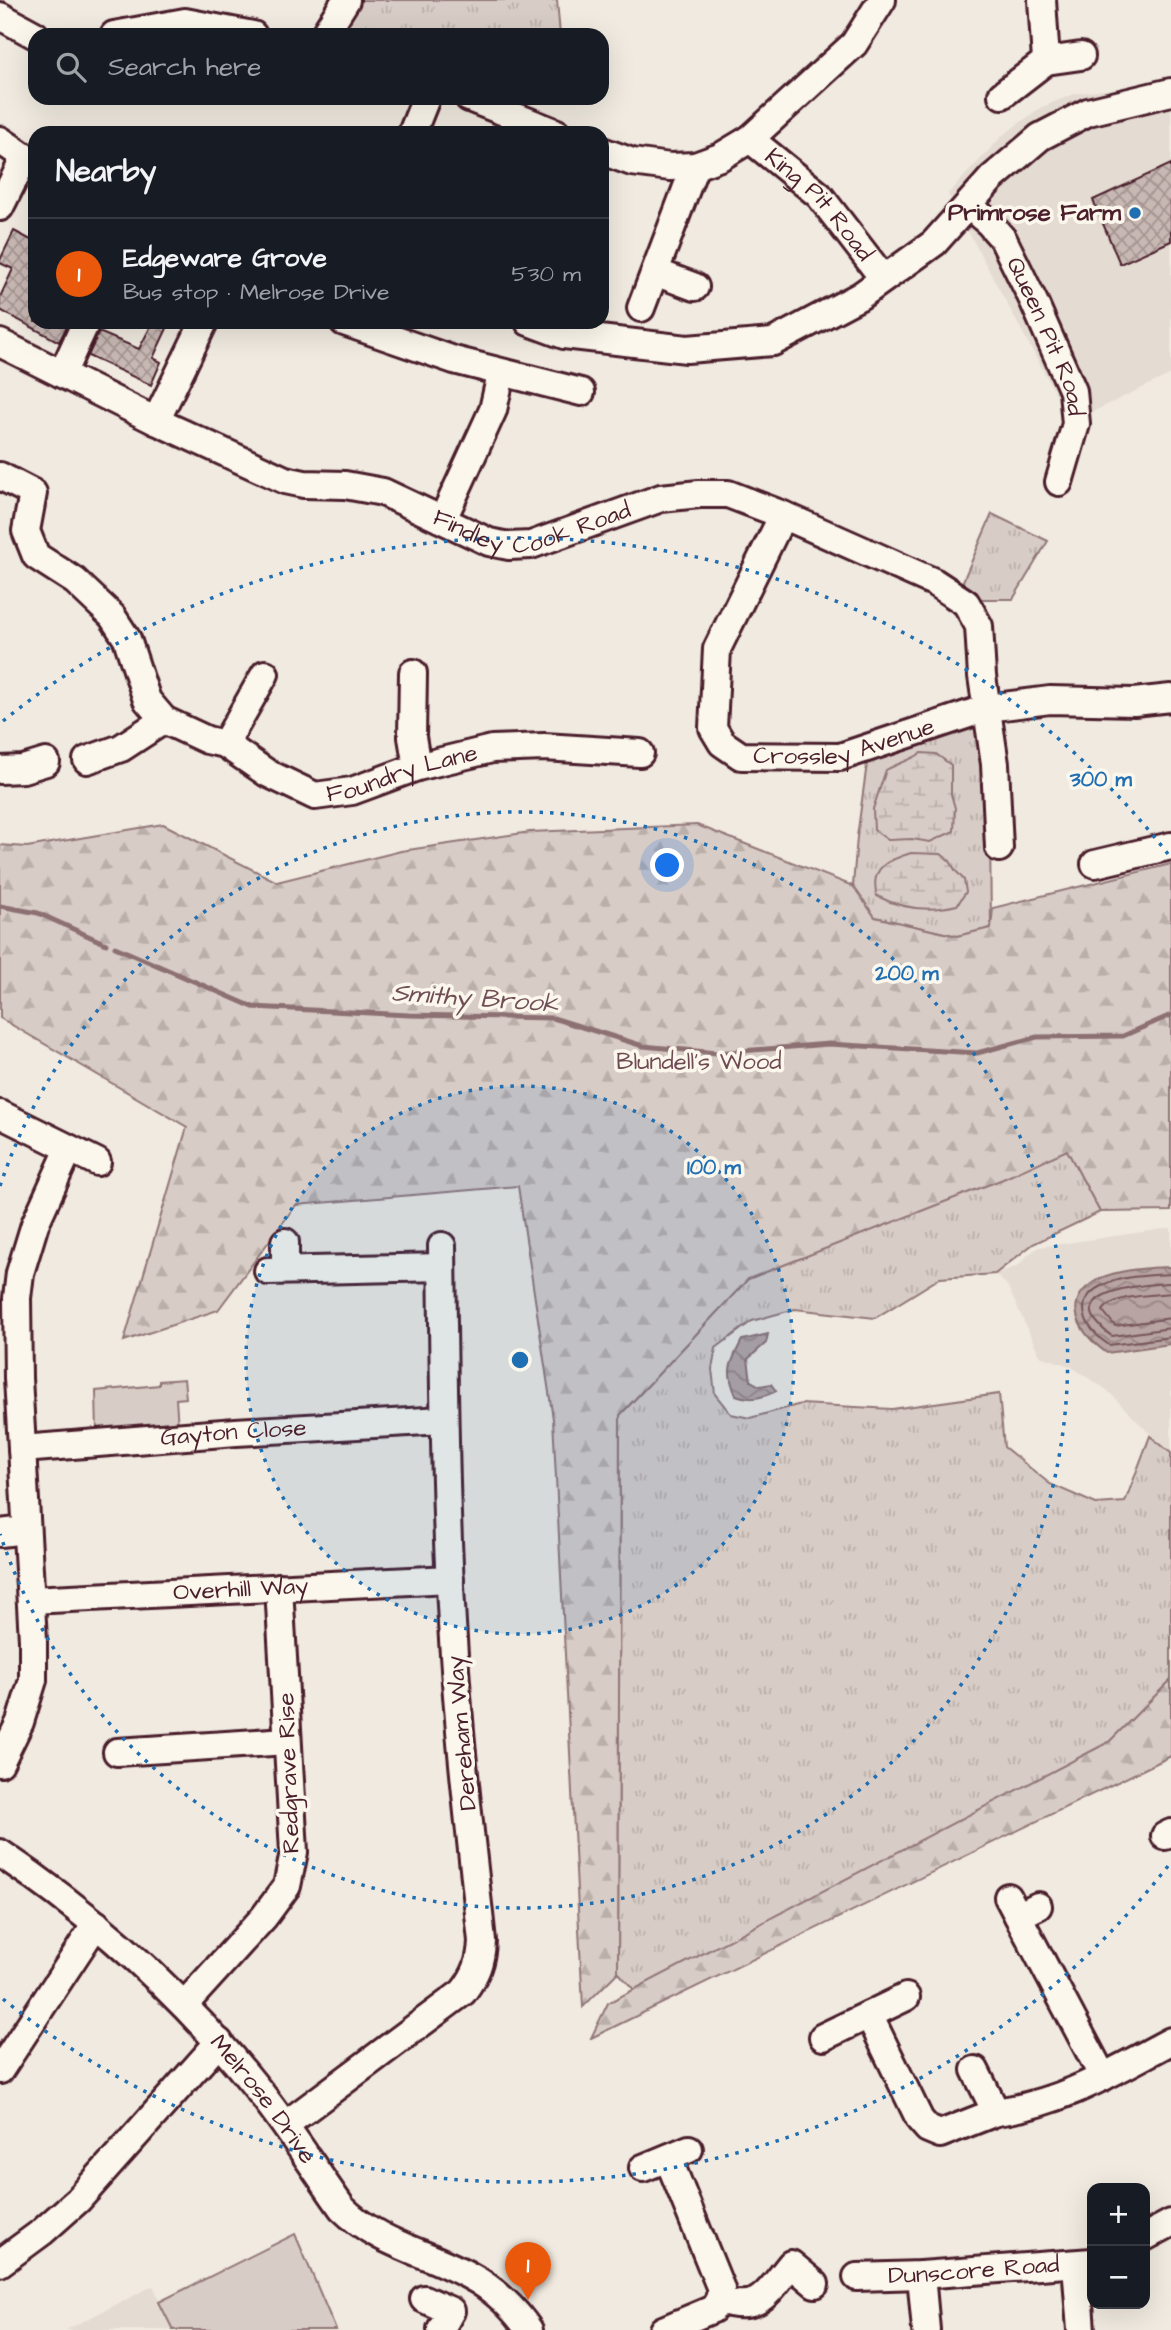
<!DOCTYPE html>
<meta charset="utf-8">
<style>
body{margin:0;font-family:"Architects Daughter",sans-serif;background:#20242c;color:#f1f3f6}
.controls{position:absolute;right:21px;bottom:21px;display:grid;overflow:hidden;border-radius:14px;box-shadow:0 7px 28px #0002}
.controls button{width:63px;height:63px;display:grid;place-items:center;padding:0;border:0;border-bottom:2px solid #363941;background:#171b24;color:#f1f3f6;font:35px sans-serif}
.you{position:absolute;left:668px;top:866px;width:24px;height:24px;margin:-18px;border:5px solid #fff;border-radius:50%;background:#1a73e8;box-shadow:0 0 0 10px #1a73e833}
.badge{display:grid;place-items:center;width:46px;height:46px;border-radius:50%;background:#ea580c;color:#fff;font-size:23px;font-weight:700}
.pin{position:absolute;translate:-50% -58px;filter:drop-shadow(0 2px 4px #0008)}
.pin::after{content:'';position:absolute;top:37px;width:24px;height:21px;background:inherit;clip-path:polygon(0 0,100% 0,50% 100%)}
.list{margin:0;padding:0;list-style:none}
h2{display:flex;justify-content:space-between;align-items:center;height:91px;margin:0;padding:0 28px;font-size:30px}
h2 small{font-size:23px;font-weight:400;color:#9ea1a6}
.list li{display:grid;grid-template-columns:46px 1fr auto;gap:21px;align-items:center;box-sizing:border-box;height:112px;padding:0 28px;border-top:2px solid #363941}
.list b{display:block;font-size:26px;white-space:nowrap}
.list p{margin:0;font-size:23px;white-space:nowrap;color:#9ea1a6}
.list em{font-size:23px;font-style:normal;color:#9ea1a6}
.icon{flex:none;width:38px;height:38px;fill:none;stroke:currentColor;stroke-width:2;stroke-linecap:round;stroke-linejoin:round}
.map{position:relative;flex:none;width:1171px;height:2330px;overflow:hidden}
.search{position:absolute;background:#171b24;box-shadow:0 7px 28px #0002;left:28px;top:28px;width:581px;height:77px;display:flex;align-items:center;gap:18px;box-sizing:border-box;padding:0 24px;border-radius:21px;color:#9ea1a6;font-size:26px}
.panel{position:absolute;background:#171b24;box-shadow:0 7px 28px #0002;left:28px;top:126px;width:581px;height:203px;border-radius:21px}
.map>svg:first-child{display:block}
.built{fill:#e4dbd2}
.grass{fill:url(#grass-tufts);stroke:#917678;stroke-width:2}
.forest{fill:url(#forest-firs);stroke:#917678;stroke-width:2}
.wetland{fill:url(#wetland-marsh);stroke:#917678;stroke-width:2}
.park{fill:#d8ccc6;stroke:#917678;stroke-width:2}
.water{fill:url(#water-waves);stroke:#8c6f72;stroke-width:2}
.lines{fill:none;stroke-linecap:round;stroke-linejoin:round}
.shore{stroke:#76545b;stroke-width:2}
.stream{stroke:#8c6f72;stroke-width:5}
.building{fill:url(#building-cross-hatch);stroke:#4a1f2b;stroke-width:2}
.minor-casing{stroke:#4a1f2b;stroke-width:32}
.minor{stroke:#fbf7ec;stroke-width:26}
.ring{fill:none;stroke:#1f6fb2;stroke-width:3.5;stroke-dasharray:3.5 7}
.poi-dot{fill:#1f6fb2;stroke:#fbf7ec;stroke-width:2.5}
.labels{text-anchor:middle;dominant-baseline:central;stroke-width:7;stroke-linejoin:round;paint-order:stroke}
.street-label{font-size:24px;fill:#4a1f2b;stroke:#fbf7ec}
.poi-label{font-size:24px;font-weight:bold;fill:#4a1f2b;stroke:#fbf7ec;text-anchor:end}
.park-label{font-size:24px;fill:#6e4a52;stroke:#fbf7ec}
.water-label{font-size:26px;font-style:italic;fill:#704e55;stroke:#fbf7ec}
.centre{fill:#1f6fb2;stroke:#fbf7ec;stroke-width:3.5}
.ring-label{font-size:21px;text-anchor:middle;font-weight:bold;fill:#1f6fb2;stroke:#fbf7ec;stroke-width:7;stroke-linejoin:round;paint-order:stroke}
</style>
<div class="map">
<svg width="1171" height="2330" viewBox="0 0 1171 2330">
<defs>
<pattern id="grass-tufts" width="24" height="20" patternUnits="userSpaceOnUse" patternTransform="scale(1.75)"><rect width="24" height="20" fill="#d8ccc6"/><path d="M3 7l-1-3M5 7V3M7 7l1-3M15 17l-1-3M17 17v-4M19 17l1-3" fill="none" stroke="#bbafaa"/></pattern>
<pattern id="forest-firs" width="22" height="20" patternUnits="userSpaceOnUse" patternTransform="scale(1.75)"><rect width="22" height="20" fill="#d8ccc6"/><path d="M5 1l3.5 6h-7zM16 11l3.5 6h-7z" fill="#bbafaa"/></pattern>
<pattern id="wetland-marsh" width="20" height="14" patternUnits="userSpaceOnUse" patternTransform="scale(1.75)"><rect width="20" height="14" fill="#d8ccc6"/><path d="M1 5h8M5 5V1M11 12h8M15 12V8" fill="none" stroke="#bbafaa"/></pattern>
<pattern id="water-waves" width="16" height="10" patternUnits="userSpaceOnUse" patternTransform="scale(1.75)"><rect width="16" height="10" fill="#b8a4a2"/><path d="M0 5q4-4 8 0t8 0" fill="none" stroke="#988584"/></pattern>
<pattern id="building-cross-hatch" width="8" height="8" patternUnits="userSpaceOnUse" patternTransform="scale(1.75)"><rect width="8" height="8" fill="#c8b8b3"/><path d="M0 0l8 8M0 8l8-8" fill="none" stroke="#a49592"/></pattern>
</defs>
<rect width="100%" height="100%" fill="#f0eae0"/>
<filter id="ink" filterUnits="userSpaceOnUse"><feTurbulence type="fractalNoise" baseFrequency=".0143" numOctaves="2"/><feDisplacementMap in="SourceGraphic" scale="14" xChannelSelector="R" yChannelSelector="G"/><feConvolveMatrix kernelMatrix="1 2 1 2 8 2 1 2 1" color-interpolation-filters="sRGB"/></filter>
<g filter="url(#ink)">
<path class="built" d="M1171,81V374L1071,422L948,194L1002,136L1040,108L1074,94Z
M1171,1228V1451L1150,1436H1152L1107,1390L1070,1366L1040,1356L1007,1285L995,1274L1018,1266L1029,1254L1039,1247Z
M153,2286L173,2330H66Z"/>
<path class="grass" d="M361,0H557L560,35H343L352,12Z
M992,514L1048,541L1013,599H975L960,588Z
M981,720L990,830L991,928L957,936L875,917L853,886L857,837L868,756Z
M1067,1150L1100,1212L1033,1244L995,1274L940,1278L875,1318L795,1309L752,1321L716,1348L712,1369L715,1394L731,1414L750,1418L801,1404L892,1409L999,1394L1004,1447L1050,1484L1096,1504L1125,1502L1150,1436L1171,1453V1680L1109,1742L636,1992L618,1972L620,1415L748,1279Z"/>
<path class="forest" d="M163,824L277,882L401,851L530,832L697,825L853,886L875,917L957,936L991,928L993,908L1171,864V1211L1100,1212L1067,1150L1003,1179L748,1279L620,1415L618,1972L583,2007L553,1419L518,1186L296,1205L218,1310L124,1341L187,1127L0,1018V845L27,847Z
M1171,1680V1756L591,2038L608,2003L1109,1742Z"/>
<path class="wetland" d="M921,753L936,754L951,765V794L955,808L954,831L930,842L912,839L888,840L874,830L873,809L886,770C898,763 910,761 921,753Z
M911,853L941,854L950,861L955,870L964,880L966,892L957,905C929,912 902,909 877,896C869,867 888,860 911,853Z"/>
<path class="park" d="M184,1379L186,1398L176,1399L178,1428L97,1433L96,1391L159,1385V1381Z
M295,2234L336,2330H173L159,2302Z"/>
<path class="water" d="M1171,1267V1344L1107,1353C1080,1334 1059,1302 1097,1280C1114,1270 1151,1267 1171,1267Z
M768,1334L766,1343L748,1359L751,1381L760,1386L771,1384L776,1391C761,1398 751,1401 736,1395C725,1370 730,1364 742,1340Z"/>
<g class="lines">
<path class="shore" d="M1171,1274C1150,1275 1120,1276 1101,1286C1070,1302 1087,1331 1109,1345L1171,1337
M1171,1283C1155,1284 1072,1288 1096,1321C1101,1327 1105,1332 1112,1336L1171,1328
M1171,1293C1153,1295 1112,1295 1103,1311L1115,1326L1171,1318"/>
<path class="stream" d="M0,906L38,913L106,944
M115,947L253,1007L409,1015L553,1018L643,1046L717,1053L829,1044L977,1053L1037,1037L1123,1036L1171,1015"/>
</g>
<path class="building" d="M1171,164V241L1120,264L1093,200Z
M14,231L35,242V322H69L59,342L0,310V297L13,269L0,263V260Z
M153,322H170L153,358L161,362L151,385L88,356L99,332L139,349Z"/>
<g class="lines">
<g class="minor-casing">
<g id="minor">
<path d="M0,16L35,35"/>
<path d="M114,35L185,22L253,35"/>
<path d="M324,35L346,0"/>
<path d="M1046,61L1081,56"/>
<path d="M1002,95L1046,61L1042,0"/>
<path d="M469,98L557,133"/>
<path d="M412,133L426,98"/>
<path id="s1" d="M750,139L819,195L883,278"/>
<path d="M0,140L35,164"/>
<path d="M602,151L632,162L670,167L695,166L720,157L750,139L854,44L882,0"/>
<path id="s2" d="M968,205L988,222L1003,239L1034,302L1073,391L1076,424L1059,482"/>
<path d="M0,207L24,159"/>
<path d="M655,272L695,287"/>
<path d="M641,308L695,166"/>
<path d="M344,322L454,360L581,392"/>
<path d="M529,322L564,335L687,349L773,342L860,296L934,243L992,178L1040,137L1088,112L1171,92"/>
<path id="s3" d="M0,343L156,421L285,480L304,484L345,485L383,492L489,542L509,546L531,545L661,498L699,494H728L783,515L934,582L966,603L979,626L982,676L995,764L999,848"/>
<path d="M62,374L86,322"/>
<path d="M156,421L204,322"/>
<path id="s4" d="M0,476L33,493L26,531L36,556L75,581L112,616L127,639L147,700L164,720L207,740L225,744L267,773L315,796L352,791L417,767L492,749L544,747L640,753"/>
<path id="s5" d="M783,515L717,649L713,728L722,743L741,756L840,757L987,708L1050,700L1134,702L1171,698"/>
<path d="M443,519L493,410L501,374"/>
<path d="M413,673L412,737L417,767"/>
<path d="M225,744L265,674"/>
<path d="M87,760L121,748L164,720"/>
<path d="M0,770L23,769L46,762"/>
<path d="M1095,864L1171,846"/>
<path d="M0,1114L97,1162"/>
<path d="M285,1242V1270"/>
<path d="M268,1271L442,1267"/>
<path id="s6" d="M22,1449L236,1432L443,1420"/>
<path d="M0,1533L26,1530"/>
<path id="s7" d="M31,1600L450,1579"/>
<path d="M117,1752L287,1741"/>
<path d="M0,1763L20,1722L33,1680V1640L18,1378L17,1298L20,1273L35,1224L69,1149"/>
<path d="M1165,1836L1171,1833"/>
<path id="s8" d="M0,1853C94,1916 181,1994 252,2082C285,2122 312,2166 342,2208C378,2244 427,2252 470,2276C493,2288 515,2309 529,2330"/>
<path d="M1008,1897L1018,1916L1038,1906"/>
<path d="M1018,1916L1103,2077"/>
<path d="M184,2005L264,1917L287,1886L294,1852L279,1587"/>
<path d="M869,2015L920,2120L928,2129L940,2134L996,2112"/>
<path d="M823,2037L906,1997"/>
<path d="M0,2070L96,1924"/>
<path d="M975,2070L996,2112C1063,2103 1112,2072 1171,2041"/>
<path d="M285,2125L463,1992C476,1975 481,1962 482,1941C474,1867 465,1793 459,1719C445,1561 444,1403 442,1246"/>
<path d="M668,2158L721,2289L719,2300"/>
<path d="M643,2168L689,2149"/>
<path d="M1145,2237L1171,2223"/>
<path d="M0,2263L42,2232L78,2200L219,2042"/>
<path d="M1076,2264L1081,2330"/>
<path d="M921,2275L926,2330"/>
<path id="s9" d="M857,2277L921,2275L1092,2262"/>
<path d="M424,2299L451,2311L441,2329"/>
<path d="M663,2330L713,2309L719,2300C760,2314 767,2293 791,2264L815,2284"/>
</g>
</g>
<use href="#minor" class="minor"/>
</g>
</g>
<circle cx="520" cy="1360" r="274" fill="#1f6fb2" fill-opacity=".12"/>
<g class="ring">
<circle cx="520" cy="1360" r="274"/>
<path d="M0 1186A548 548 0 1 1 0 1534"/>
<path d="M1168 1866A822 822 0 0 1 3 1999M3 721A822 822 0 0 1 1168 854"/>
</g>
<circle class="poi-dot" cx="1135" cy="213" r="7"/>
<g class="labels">
<g class="street-label">
<text stroke="none"><textPath href="#s1" startOffset="96">King Pit Road</textPath></text>
<text stroke="none"><textPath href="#s2" startOffset="156">Queen Pit Road</textPath></text>
<text stroke="none"><textPath href="#s3" startOffset="576">Findley Cook Road</textPath></text>
<text stroke="none"><textPath href="#s5" startOffset="374">Crossley Avenue</textPath></text>
<text stroke="none"><textPath href="#s4" startOffset="578">Foundry Lane</textPath></text>
<text stroke="none"><textPath href="#s6" startOffset="212">Gayton Close</textPath></text>
<text stroke="none"><textPath href="#s7" startOffset="210">Overhill Way</textPath></text>
<text transform="translate(462 1733) rotate(-95)">Dereham Way</text>
<text transform="translate(289 1773) rotate(-92)">Redgrave Rise</text>
<text stroke="none"><textPath href="#s8" startOffset="362">Melrose Drive</textPath></text>
<text stroke="none"><textPath href="#s9" startOffset="117">Dunscore Road</textPath></text>
</g>
<g class="poi-label">
<text x="1121" y="213">Primrose Farm</text>
</g>
<g class="park-label">
<text x="699" y="1062">Blundell's Wood</text>
</g>
<g class="water-label">
<text transform="translate(475 998) rotate(4)">Smithy Brook</text>
</g>
</g>
<circle cx="520" cy="1360" r="10" class="centre"/>
<g class="ring-label">
<text x="1101" y="786">300 m</text>
<text x="907" y="980">200 m</text>
<text x="714" y="1174">100 m</text>
</g>
</svg>
<div class="controls">
<button>+</button>
<button>−</button>
</div>
<div class="you"></div>
<div class="pin badge" style="left:528px;top:2300px">1</div>
<div class="search"><svg class="icon" aria-label="search" viewBox="0 0 24 24"><circle cx="10" cy="10" r="6"/><path d="M15 15l6 6"/></svg>Search here</div>
<section class="panel">
<h2>Nearby<small></small></h2>
<ul class="list">
<li><span class="badge">1</span><div><b>Edgeware Grove</b><p>Bus stop · Melrose Drive</p></div><em>530 m</em></li>
</ul>
</section>
</div>
